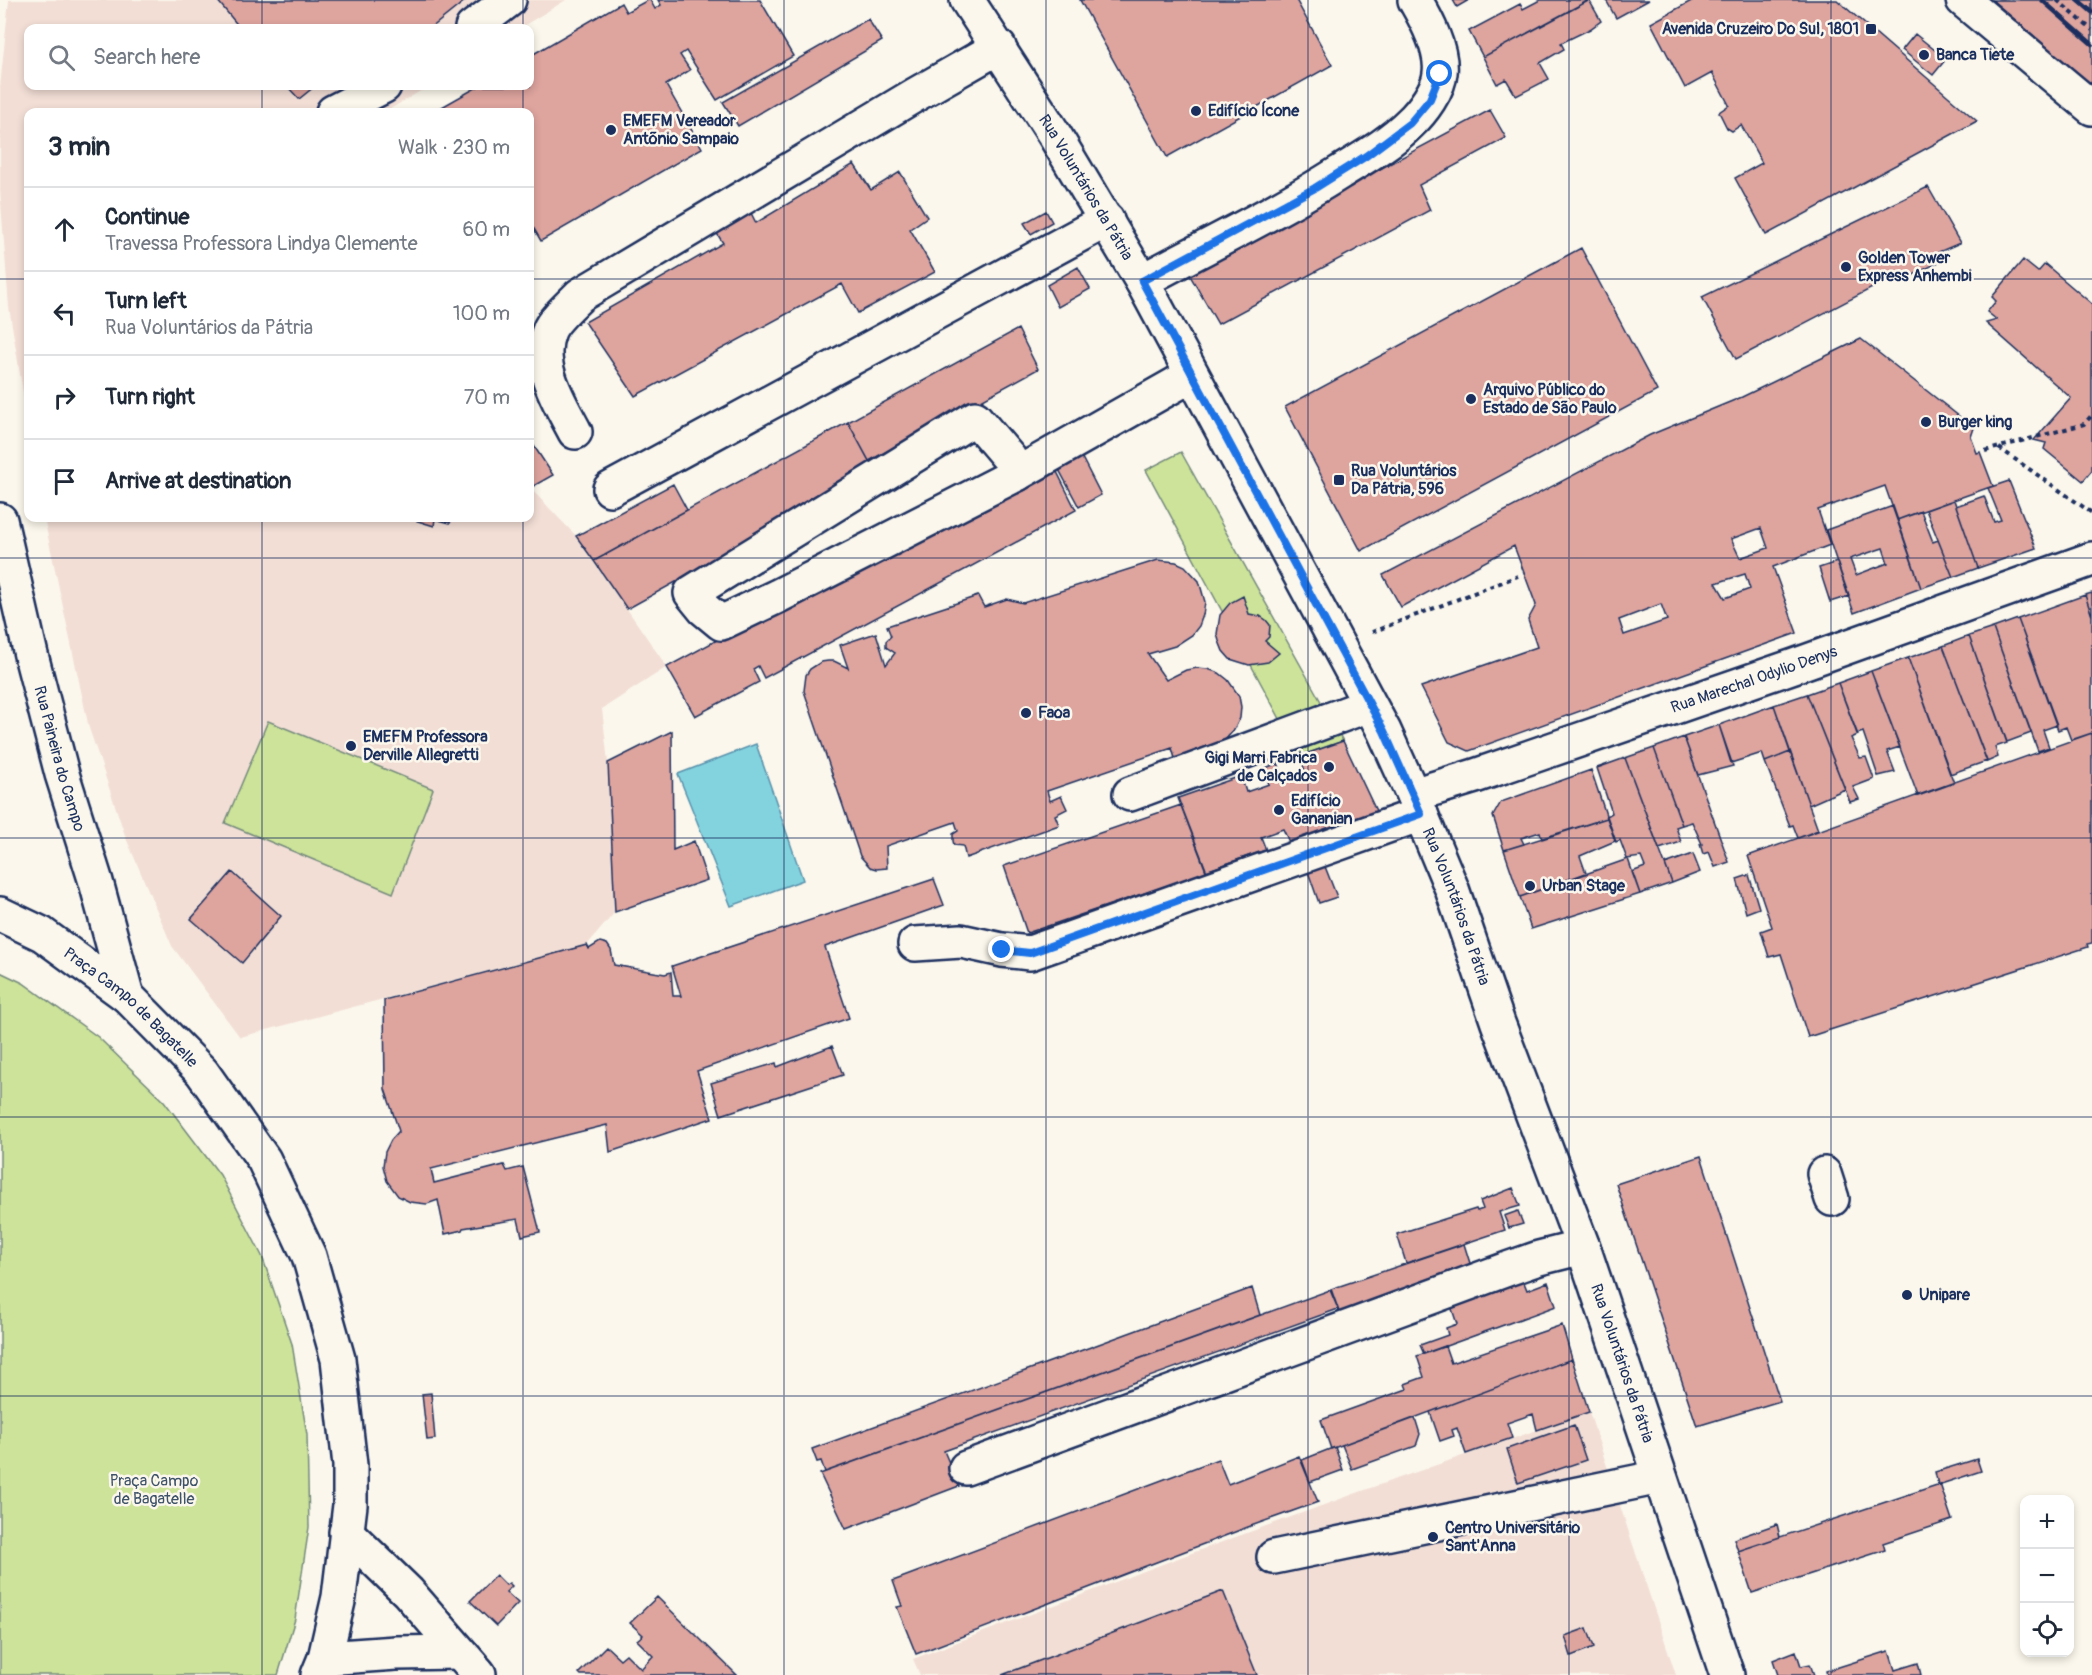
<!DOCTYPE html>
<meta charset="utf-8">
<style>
body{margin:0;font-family:Pangolin,sans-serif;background:#f6f6f7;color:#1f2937}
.controls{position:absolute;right:18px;bottom:18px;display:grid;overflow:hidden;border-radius:12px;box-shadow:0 3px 9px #0003}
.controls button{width:54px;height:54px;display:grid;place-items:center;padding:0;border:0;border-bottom:2px solid #e0e1e3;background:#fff;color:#1f2937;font:30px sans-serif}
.stop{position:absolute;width:18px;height:18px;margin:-14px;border:4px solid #1a73e8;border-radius:50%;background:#fff}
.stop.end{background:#1a73e8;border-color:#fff;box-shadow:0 2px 6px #0008}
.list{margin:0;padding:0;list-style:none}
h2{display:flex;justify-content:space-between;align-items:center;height:78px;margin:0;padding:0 24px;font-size:26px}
h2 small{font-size:20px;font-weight:400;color:#747a83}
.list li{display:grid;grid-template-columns:39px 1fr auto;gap:18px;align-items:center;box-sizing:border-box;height:84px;padding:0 24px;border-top:2px solid #e0e1e3}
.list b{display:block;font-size:22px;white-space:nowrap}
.list p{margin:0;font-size:20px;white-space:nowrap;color:#747a83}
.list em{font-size:20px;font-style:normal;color:#747a83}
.icon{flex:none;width:33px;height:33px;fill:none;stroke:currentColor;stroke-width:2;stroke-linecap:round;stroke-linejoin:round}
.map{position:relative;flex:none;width:2092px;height:1675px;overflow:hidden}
.search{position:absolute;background:#fff;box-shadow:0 3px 9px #0003;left:24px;top:24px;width:510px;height:66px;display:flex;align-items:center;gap:15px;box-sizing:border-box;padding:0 21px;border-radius:12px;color:#747a83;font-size:22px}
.panel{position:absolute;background:#fff;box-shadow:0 3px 9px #0003;left:24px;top:108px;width:510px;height:414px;border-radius:12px}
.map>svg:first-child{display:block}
.built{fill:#f2ded5}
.green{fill:#cce399;stroke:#74897c;stroke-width:1.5}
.water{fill:#83d3df;stroke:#5991ab;stroke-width:1.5}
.building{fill:#dea49e;stroke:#1b2f5e;stroke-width:1.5;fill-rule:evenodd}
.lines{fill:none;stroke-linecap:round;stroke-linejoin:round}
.minor-casing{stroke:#1b2f5e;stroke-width:38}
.major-casing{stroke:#1b2f5e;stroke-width:38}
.highway-casing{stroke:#1b2f5e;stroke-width:38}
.path{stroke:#1b2f5e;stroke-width:4;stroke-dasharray:4.5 4.5;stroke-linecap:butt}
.minor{stroke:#fbf7ec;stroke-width:33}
.major{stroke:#fbf7ec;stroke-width:33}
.highway{stroke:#fbf7ec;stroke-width:33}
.rail{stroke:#1b2f5e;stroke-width:4.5}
.route{stroke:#1a73e8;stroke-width:8}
.grid{fill:none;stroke:#1b2f5e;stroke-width:1.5;stroke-opacity:0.55}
.poi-dot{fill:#1b2f5e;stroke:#fbf7ec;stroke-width:2}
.labels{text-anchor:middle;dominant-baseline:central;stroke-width:5;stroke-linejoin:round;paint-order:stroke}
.poi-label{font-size:16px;font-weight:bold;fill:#1b2f5e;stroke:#fbf7ec;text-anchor:start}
.street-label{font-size:16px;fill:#1b2f5e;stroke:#fbf7ec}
.park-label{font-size:16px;fill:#3e536a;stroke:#fbf7ec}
</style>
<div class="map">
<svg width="2092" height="1675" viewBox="0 0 2092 1675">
<rect width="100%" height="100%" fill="#fbf7ec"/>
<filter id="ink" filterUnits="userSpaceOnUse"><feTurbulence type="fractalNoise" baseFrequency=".0167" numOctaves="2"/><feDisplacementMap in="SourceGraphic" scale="12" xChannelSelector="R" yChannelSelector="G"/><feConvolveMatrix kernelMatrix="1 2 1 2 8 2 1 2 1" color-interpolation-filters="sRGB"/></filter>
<g filter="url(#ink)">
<path class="built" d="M9,0H566L520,28H28V86H429L385,112H28V423L9,307L0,190V87Z
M530,488L578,538L667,667L602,709L608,763L615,912L587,945L240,1037L172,946L126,838L89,728L44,518H530Z
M1589,1412L1676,1675H920L913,1659L1181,1557L1376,1486Z"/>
<path class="green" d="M1181,452L1343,741L1300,756L1146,470Z
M268,721L433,789L393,893L225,823Z
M0,972L23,983L98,1037L164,1101L220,1175L262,1256L292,1344L307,1435L309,1527L295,1619L278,1675H0Z"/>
<path class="water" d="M756,744L803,880L731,906L678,774Z"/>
<path class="building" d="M217,0H466L431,28H240Z
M648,0H650L655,9L661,5L658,0H760L793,56L717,100L686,51L680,55L690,70L666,85L702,148L541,241L530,222V112H433L479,86H530V56L621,3L626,12Z
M1080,0H1296L1332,65L1167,157Z
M1453,0H1469L1457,7Z
M1540,0H1590L1483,57L1469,31L1520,4L1523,9Z
M1589,0L1601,21L1590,29L1561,43L1564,49L1540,63L1549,79L1516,96L1506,79L1497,84L1483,57Z
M1606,0H1649L1616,18Z
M1693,0H1837L1977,121L1766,235L1735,178L1762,163L1741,125L1732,131L1727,128L1719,112L1729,105L1712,73L1685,88L1651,23Z
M1992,0H2092V86Z
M868,19L882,41L738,126L723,102Z
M1915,34L1946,59L1933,75L1902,50Z
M287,86H315L299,99Z
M1490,110L1506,138L1419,185L1430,210L1218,324L1188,272Z
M854,164L871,190L900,172L927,217L910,229L935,272L858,313L842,284L635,396L585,322L723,243L716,232L750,211L756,223Z
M1928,187L1960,243L1939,252L1943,260L1900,282L1897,275L1736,359L1702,297Z
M1046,211L1052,222L1031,234L1024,223Z
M1581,248L1657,391L1361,551L1285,407Z
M2023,260L2038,272L2045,264L2092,304V470L2083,481L2044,449L2046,443L2034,440L2071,398L1986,323L1997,320L1987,312L1996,301L1992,297Z
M1078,267L1090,289L1058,307L1047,285Z
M1018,329L1038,369L869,461L848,422Z
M1861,339L1974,428L1971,437L1977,453L1980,452L1993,486L1897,520L1885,486L1818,510L1830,545L1773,567L1797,633L1469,751L1449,742L1421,687L1537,647L1528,620L1536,605L1514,546L1401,607L1383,575L1650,435L1742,397ZM1761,528L1768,548L1740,558L1731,539ZM1745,574L1750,589L1725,598L1716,583ZM1661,604L1667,620L1624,635L1619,620Z
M848,422L875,472L627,609L594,561Z
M530,440L553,475L530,488Z
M1079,452L1101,495L1079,507L1056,464Z
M1051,460L1076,510L764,678L758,666L753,669L759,682L695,716L667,667Z
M2009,481L2036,548L1978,568L1956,506L1984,496L1994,522L2001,520L1988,488Z
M673,484L687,510L594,561L576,536Z
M1954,500L1978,568L1953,577L1926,510Z
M1893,506L1921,588L1854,613L1826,530ZM1883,548L1888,563L1856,575L1850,559Z
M1921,511L1933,542L1938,540L1953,577L1921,588L1897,520Z
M408,518H452L450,523L435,519L434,526Z
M1158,560L1176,562L1185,566L1199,581L1205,602L1203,615L1199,626L1192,635L1175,646L1148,654L1166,680L1186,670L1197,668L1208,669L1219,673L1228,680L1239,696L1241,707L1240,718L1234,730L1223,742L1213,748L1176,762L1172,748L1047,791L1050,801L1061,796L1067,809L1055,815L1059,825L966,858L963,846L954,845L953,841V834L958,831L955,822L886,846L887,868L876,869L870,867L860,856L804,691L806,675L810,669L821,662L828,661H834L848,668L840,645L876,633L886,665L895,653L886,647V641L891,636L887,626L978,596L984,607L1007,599L1023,603Z
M1837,562L1849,596L1830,602L1819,568Z
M2092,593V616L2085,595Z
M2085,595L2092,616V733L2071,740L2066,727L2058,730L2018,619Z
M1243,596L1249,614L1260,616L1266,620L1270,625L1269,637L1265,641L1279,653L1268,662L1249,665L1230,659L1223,651L1219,641L1217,634L1220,615L1230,603Z
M2018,619L2057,725L2043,730L2049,747L2038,751L1993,628Z
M1993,628L2031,733L2007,742L1969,636Z
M1969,636L2007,743L1995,747L1998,757L1987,762L1943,646Z
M1943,646L1987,761L1950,774L1908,658Z
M1908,658L1954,783L1918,796L1871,671Z
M1871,671L1900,747L1887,751L1895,772L1878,776L1863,732L1857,734L1838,683Z
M1838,683L1858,735L1851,738L1860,758L1866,757L1874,779L1853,787L1859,799L1850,802L1807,694Z
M1807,694L1845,789L1809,805L1774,705Z
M1774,705L1790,752L1765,762L1762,753L1731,763L1719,725Z
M1719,725L1733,766L1698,775L1684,737Z
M672,731L673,850L694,841L707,880L615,912L608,763Z
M2092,733V943L2087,944L2088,947L1808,1037L1781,954L1769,957L1761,931L1772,927L1748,856Z
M1684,737L1729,862L1715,867L1709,852L1703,854L1700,844H1702L1692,822L1682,825L1654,748Z
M1343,741L1378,815L1289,842L1283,829L1261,837L1266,850L1206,871L1178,798L1241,776L1246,792L1269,784L1263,769L1278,763L1284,779L1305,771L1300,756Z
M1654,748L1682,825L1676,827L1681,842L1659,849L1625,758Z
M1790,752L1818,830L1798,838L1793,825L1790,826L1765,762Z
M1625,758L1672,883L1640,894L1632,872L1645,867L1641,857L1627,859L1620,840L1616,842L1615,839L1607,816L1612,813L1597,768Z
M1591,770L1607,818L1542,839L1540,832L1521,838L1524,844L1504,850L1493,816L1501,802Z
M1181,805L1207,872L1027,933L1004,866Z
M1607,818L1615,841L1580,856L1586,873L1520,897L1504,850Z
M1693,854L1700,872L1672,883L1665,864Z
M1322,859L1337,897L1319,903L1306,866Z
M1628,859L1640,894L1531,929L1520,897Z
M232,872L281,916L242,963L191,919Z
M1749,875L1759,908L1746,913L1737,879Z
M934,879L944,905L825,947L849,1018L697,1071L712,1118L610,1152L607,1125L431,1169L434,1183L504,1165L507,1171L523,1167L540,1232L522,1236L518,1219L463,1228L462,1230L445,1234L438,1200L427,1204L410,1202L398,1196L387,1181L383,1166L385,1152L391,1140L399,1131L385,1089L384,1000L587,945L589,949L600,942L607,944L611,950L614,965L665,974L671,972L673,996H681L672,966Z
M832,1046L843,1075L721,1115L711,1083L776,1063L777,1067Z
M1701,1156L1780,1401L1697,1426L1616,1184Z
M1513,1188L1520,1206L1499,1212L1505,1230L1406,1263L1397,1234L1476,1209L1477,1211L1483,1209L1480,1201Z
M1518,1211L1523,1224L1509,1228L1504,1216Z
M1464,1244L1474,1276L1342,1320L1331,1289Z
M1523,1280L1527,1290L1548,1282L1556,1306L1424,1354L1420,1345L1448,1335L1446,1328L1457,1324L1451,1306Z
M1252,1288L1260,1315L825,1472L821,1461L817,1462L812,1449Z
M1330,1290L1338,1309L944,1451L959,1486L846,1529L820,1474Z
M1562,1325L1572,1359L1331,1449L1321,1420L1407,1389L1405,1384L1424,1377L1417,1356L1445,1346L1451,1363Z
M1572,1359L1589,1412L1537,1430L1533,1414L1507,1423L1512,1438L1466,1454L1457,1428L1452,1430L1454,1436L1440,1441L1430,1412Z
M431,1393L435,1439L427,1440L422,1394Z
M1415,1418L1420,1434L1416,1446L1352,1469L1342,1445Z
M1574,1425L1586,1460L1518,1483L1507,1449Z
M1335,1447L1343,1470L1310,1482L1302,1460Z
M1299,1456L1318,1502L1248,1527L916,1654L897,1607L902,1606L893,1581L1218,1459L1228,1484Z
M1977,1459L1981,1471L1938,1485L1935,1472Z
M1940,1484L1952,1520L1883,1543L1885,1550L1752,1593L1738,1551Z
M1777,1524L1780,1537L1738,1551L1734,1539Z
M496,1575L506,1585L509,1583L512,1586L506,1592L518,1603L496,1626L470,1601Z
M1223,1591L1257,1675H1002Z
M657,1597L737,1675H581L579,1673L606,1646L620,1659L626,1654L641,1669L653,1656L637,1640L643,1635L630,1623Z
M1587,1628L1594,1647L1571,1656L1565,1636Z
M1796,1651L1801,1666L1810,1664L1814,1675H1778L1773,1660Z
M1889,1651L1895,1670L1918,1663L1921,1675H1827L1826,1671Z"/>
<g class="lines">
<g class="minor-casing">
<g id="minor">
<path d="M472,28L509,0"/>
<path d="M333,112L384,86"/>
<path d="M1142,281C1208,245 1276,213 1339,173C1363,158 1390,143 1410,123C1422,112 1439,89 1440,73C1443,50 1426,19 1415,0"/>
<path d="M975,418L1009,458L1017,474L778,596L721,623L704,609L691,593Z"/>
<path d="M575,432C560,403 535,365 549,331C553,320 571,304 580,295L915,95L999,47"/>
<path d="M1017,474L1192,375"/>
<path d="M610,489L1107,220"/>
<path id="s1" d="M0,520L31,655L62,774L96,882L127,996"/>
<path d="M1130,794L1369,705"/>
<path id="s2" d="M1413,795L1475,776L1794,666L2092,559"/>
<path d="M915,944L961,941L1002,950L1030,953L1421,814"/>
<path d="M1824,1174L1832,1199"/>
<path d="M966,1468L1510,1268L1539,1258L1583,1247"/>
<path d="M346,1532L408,1592L479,1674"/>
<path d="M1274,1557L1660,1477"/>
<path d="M325,1658L396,1653L458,1652"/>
</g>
</g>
<g class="major-casing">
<g id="major">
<path id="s3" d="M967,0L1054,134L1142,281L1384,731L1413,795L1452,889L1498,1023L1583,1247L1727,1675"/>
<path d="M1963,0L2092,108"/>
</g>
</g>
<g class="highway-casing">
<g id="highway">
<path id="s4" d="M0,914L42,934L127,996L202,1072L264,1160L309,1256L338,1359L350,1465V1505L339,1597L325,1658L318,1675"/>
</g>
</g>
<path class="path" d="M2057,0L2092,30
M1999,448L2092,513
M1985,451L2084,424L2092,415
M1372,632L1518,576"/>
<use href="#minor" class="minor"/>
<use href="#major" class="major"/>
<use href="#highway" class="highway"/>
<path class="rail" d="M2042,0L2092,44
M2078,0L2092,12"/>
</g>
</g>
<g class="lines" filter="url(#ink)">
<path class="route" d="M1002,950L1030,953L1421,814L1384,731L1142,281L1315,188L1366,156L1410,123L1430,99L1440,74"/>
</g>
<path class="grid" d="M262,0V28M523,0V28M784,0V1675M1046,0V1675M1308,0V1675M1569,0V1675M1831,0V1675M262,86V112M523,86V112M0,279H28M530,279H2092M262,518V1675M523,518V1675M0,558H2092M0,838H2092M0,1117H2092M0,1396H2092"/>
<g class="poi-dot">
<rect x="1865" y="23" width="12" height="12" rx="3"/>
<circle cx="1924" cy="55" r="6"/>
<circle cx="1196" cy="111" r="6"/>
<circle cx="611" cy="130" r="6"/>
<circle cx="1846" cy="267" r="6"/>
<circle cx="1471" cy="399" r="6"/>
<circle cx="1926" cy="422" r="6"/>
<rect x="1333" y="474" width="12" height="12" rx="3"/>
<circle cx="1026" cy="713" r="6"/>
<circle cx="351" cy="746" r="6"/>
<circle cx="1329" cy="767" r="6"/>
<circle cx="1279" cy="810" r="6"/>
<circle cx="1530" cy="886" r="6"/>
<circle cx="1907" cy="1295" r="6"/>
<circle cx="1433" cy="1537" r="6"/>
</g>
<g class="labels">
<g class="poi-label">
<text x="1859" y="29" text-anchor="end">Avenida Cruzeiro Do Sul, 1801</text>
<text x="1936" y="55">Banca Tiete</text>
<text x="1208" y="111">Edifício Ícone</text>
<text x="623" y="121">EMEFM Vereador<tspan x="623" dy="18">Antõnio Sampaio</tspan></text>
<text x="1858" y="258">Golden Tower<tspan x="1858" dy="18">Express Anhembi</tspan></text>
<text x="1483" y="390">Arquivo Público do<tspan x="1483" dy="18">Estado de São Paulo</tspan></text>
<text x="1938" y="422">Burger king</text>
<text x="1351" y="471">Rua Voluntários<tspan x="1351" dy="18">Da Pátria, 596</tspan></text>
<text x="1038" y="713">Faoa</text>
<text x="363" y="737">EMEFM Professora<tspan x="363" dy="18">Derville Allegretti</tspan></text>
<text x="1317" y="758" text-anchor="end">Gigi Marri Fabrica<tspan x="1317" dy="18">de Calçados</tspan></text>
<text x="1291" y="801">Edifício<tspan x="1291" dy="18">Gananian</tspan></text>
<text x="1542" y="886">Urban Stage</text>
<text x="1919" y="1295">Unipare</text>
<text x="1445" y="1528">Centro Universitário<tspan x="1445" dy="18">Sant'Anna</tspan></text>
</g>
<g class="street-label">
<text stroke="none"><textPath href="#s3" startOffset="222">Rua Voluntários da Pátria</textPath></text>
<text stroke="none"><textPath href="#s2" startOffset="360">Rua Marechal Odylio Denys</textPath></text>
<text stroke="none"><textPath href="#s1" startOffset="246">Rua Paineira do Campo</textPath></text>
<text stroke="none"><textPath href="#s3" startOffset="1032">Rua Voluntários da Pátria</textPath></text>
<text stroke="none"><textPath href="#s4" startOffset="162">Praça Campo de Bagatelle</textPath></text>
<text stroke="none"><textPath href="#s3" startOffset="1518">Rua Voluntários da Pátria</textPath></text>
</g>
<g class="park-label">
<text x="154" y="1481">Praça Campo<tspan x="154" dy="18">de Bagatelle</tspan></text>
</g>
</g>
</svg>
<div class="controls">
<button>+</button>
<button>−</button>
<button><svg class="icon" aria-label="locate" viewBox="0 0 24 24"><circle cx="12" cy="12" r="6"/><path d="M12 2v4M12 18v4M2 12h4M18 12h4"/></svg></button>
</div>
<div class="stop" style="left:1440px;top:74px"></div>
<div class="stop end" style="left:1002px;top:950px"></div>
<div class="search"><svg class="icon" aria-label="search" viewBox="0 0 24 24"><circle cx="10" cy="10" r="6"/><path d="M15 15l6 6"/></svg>Search here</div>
<section class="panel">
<h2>3 min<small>Walk · 230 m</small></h2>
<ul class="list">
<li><svg class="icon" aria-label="ahead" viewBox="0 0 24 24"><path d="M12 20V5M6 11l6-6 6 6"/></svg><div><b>Continue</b><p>Travessa Professora Lindya Clemente</p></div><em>60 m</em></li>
<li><svg class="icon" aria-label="left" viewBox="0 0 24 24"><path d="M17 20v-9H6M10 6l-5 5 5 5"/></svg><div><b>Turn left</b><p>Rua Voluntários da Pátria</p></div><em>100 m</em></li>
<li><svg class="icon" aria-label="right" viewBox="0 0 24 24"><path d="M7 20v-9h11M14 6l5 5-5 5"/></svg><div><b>Turn right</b></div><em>70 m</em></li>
<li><svg class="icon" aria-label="arrive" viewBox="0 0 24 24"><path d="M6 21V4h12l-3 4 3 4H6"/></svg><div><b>Arrive at destination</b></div></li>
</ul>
</section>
</div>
